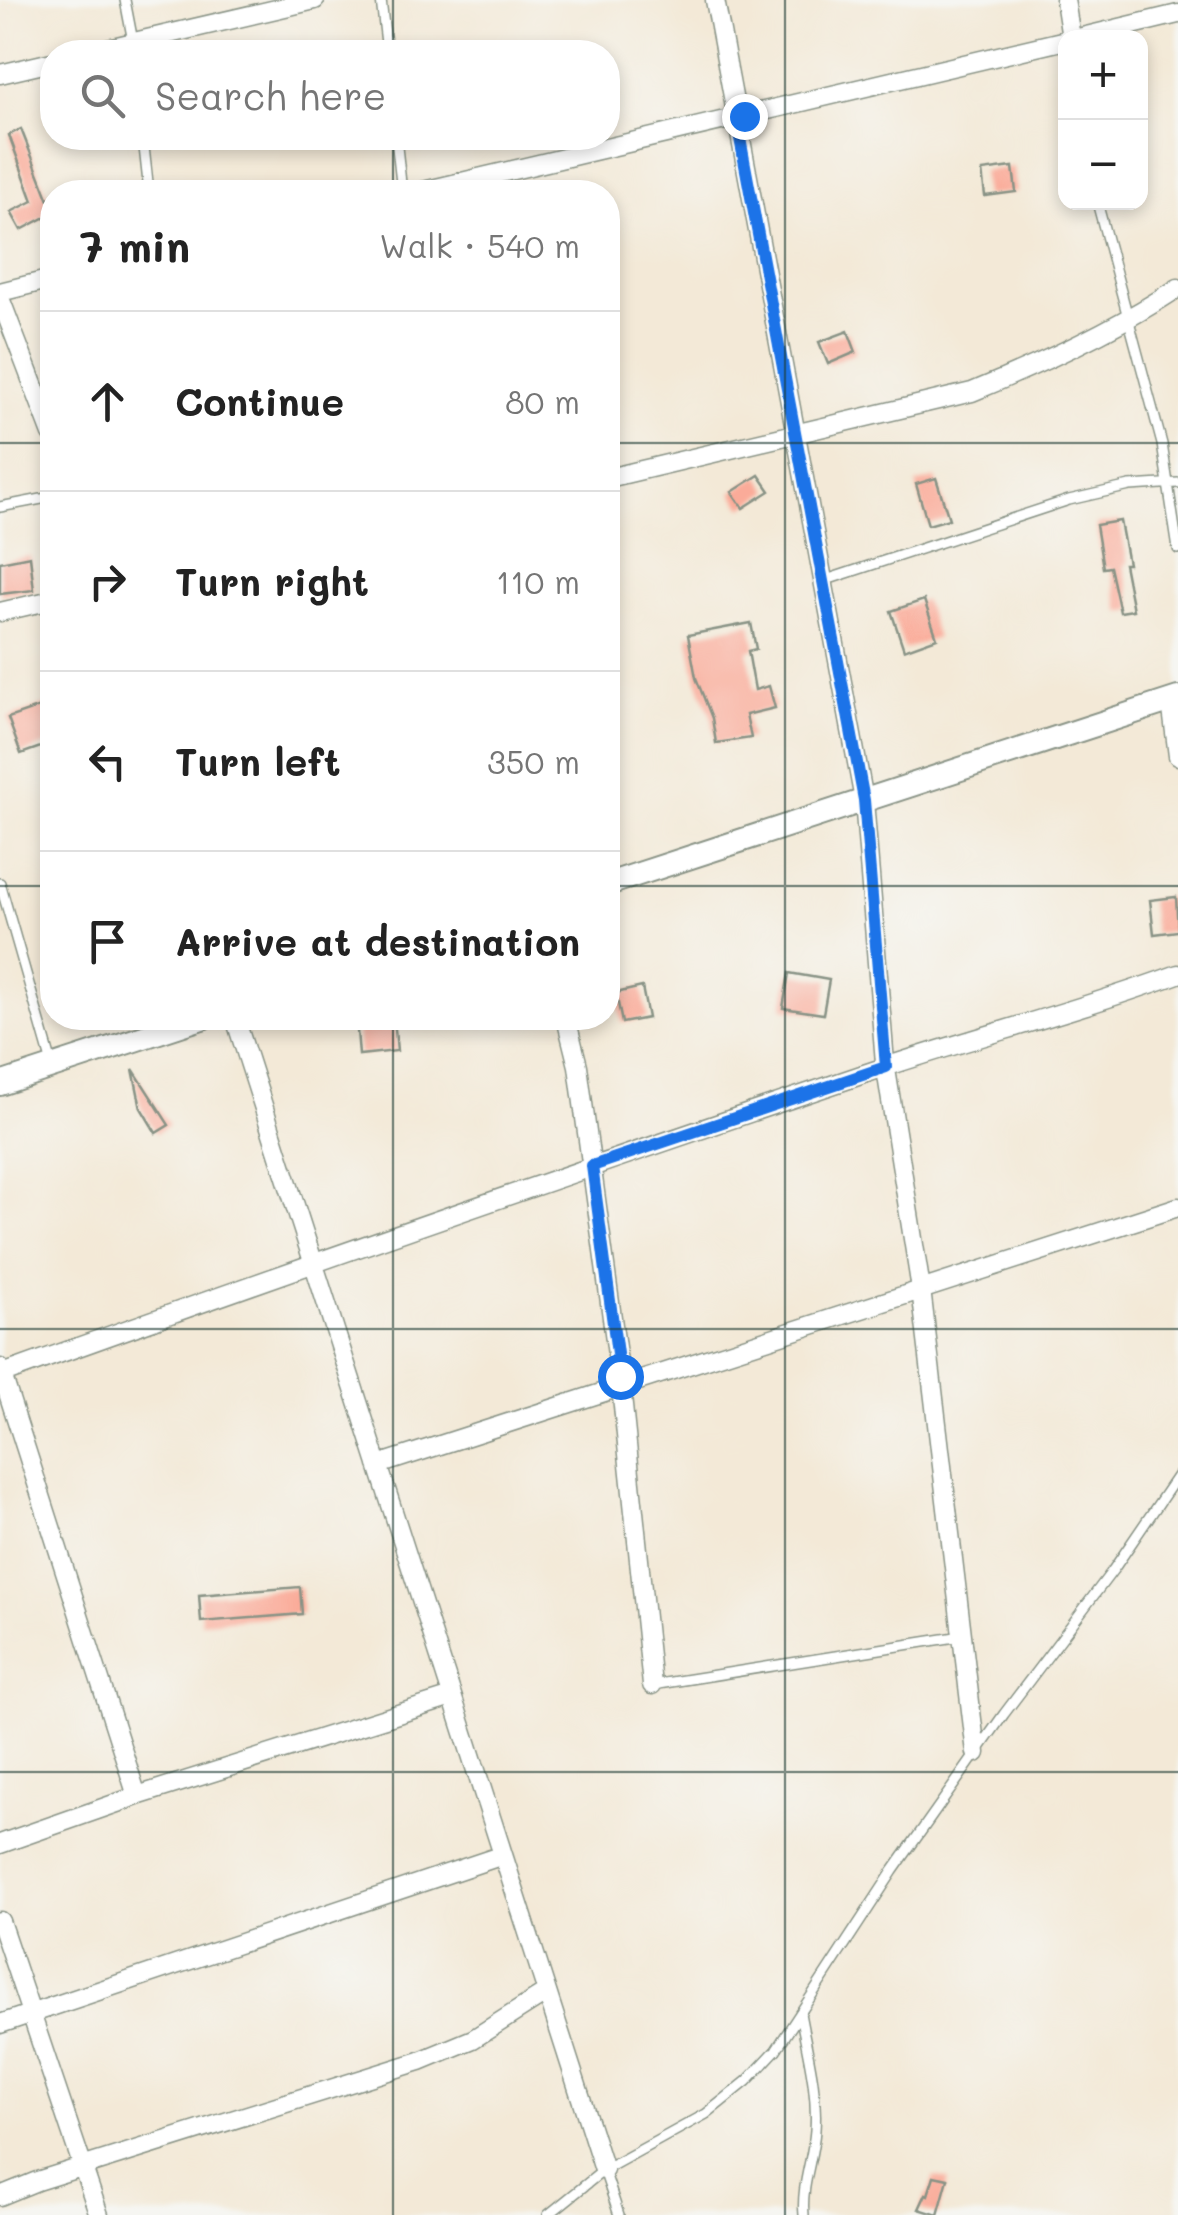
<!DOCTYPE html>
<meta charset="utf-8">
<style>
body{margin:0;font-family:Mali,sans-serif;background:#f2f2f2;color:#222}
.controls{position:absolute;right:30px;top:30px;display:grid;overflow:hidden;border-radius:20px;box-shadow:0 5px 15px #0003}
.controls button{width:90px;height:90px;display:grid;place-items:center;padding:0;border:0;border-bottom:2px solid #e0e0e0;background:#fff;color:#222;font:50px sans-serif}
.stop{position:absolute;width:30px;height:30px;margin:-22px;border:8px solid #1a73e8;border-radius:50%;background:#fff}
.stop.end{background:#1a73e8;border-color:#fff;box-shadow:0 2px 10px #0008}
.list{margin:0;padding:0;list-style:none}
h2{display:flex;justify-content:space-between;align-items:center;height:130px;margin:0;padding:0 40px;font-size:42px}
h2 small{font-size:32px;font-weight:400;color:#767676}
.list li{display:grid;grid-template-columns:65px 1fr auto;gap:30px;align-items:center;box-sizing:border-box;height:180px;padding:0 40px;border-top:2px solid #e0e0e0}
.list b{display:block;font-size:38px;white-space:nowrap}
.list em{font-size:32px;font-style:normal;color:#767676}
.icon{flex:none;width:55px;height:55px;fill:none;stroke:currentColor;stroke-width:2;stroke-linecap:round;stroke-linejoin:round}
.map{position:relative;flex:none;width:1178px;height:2215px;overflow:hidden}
.search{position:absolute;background:#fff;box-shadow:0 5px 15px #0003;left:40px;top:40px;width:580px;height:110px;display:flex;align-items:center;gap:25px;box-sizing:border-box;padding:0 35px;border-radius:40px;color:#767676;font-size:38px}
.panel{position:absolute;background:#fff;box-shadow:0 5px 15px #0003;left:40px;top:180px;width:580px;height:850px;border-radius:40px}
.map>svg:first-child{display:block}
.building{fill:#faab99}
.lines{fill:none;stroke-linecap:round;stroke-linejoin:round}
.service-casing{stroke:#899386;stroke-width:12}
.minor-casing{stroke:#899386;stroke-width:21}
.tertiary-casing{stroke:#899386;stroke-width:26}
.service{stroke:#fff;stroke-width:9}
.minor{stroke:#fff;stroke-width:18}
.tertiary{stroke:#fff;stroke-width:22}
.route{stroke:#1a73e8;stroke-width:12}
.grid{fill:none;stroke:#1f3d34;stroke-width:2.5;stroke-opacity:0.55}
</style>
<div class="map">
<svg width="1178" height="2215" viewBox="0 0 1178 2215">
<rect width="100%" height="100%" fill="#f6f6f2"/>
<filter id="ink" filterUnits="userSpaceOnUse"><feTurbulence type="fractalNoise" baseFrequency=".01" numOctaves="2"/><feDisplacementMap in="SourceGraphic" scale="20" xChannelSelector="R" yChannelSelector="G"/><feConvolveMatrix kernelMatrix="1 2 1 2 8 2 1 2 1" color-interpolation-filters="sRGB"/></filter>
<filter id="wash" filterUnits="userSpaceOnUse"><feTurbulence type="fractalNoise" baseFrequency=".0048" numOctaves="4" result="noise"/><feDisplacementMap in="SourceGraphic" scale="40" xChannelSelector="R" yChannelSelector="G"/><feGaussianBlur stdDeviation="2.25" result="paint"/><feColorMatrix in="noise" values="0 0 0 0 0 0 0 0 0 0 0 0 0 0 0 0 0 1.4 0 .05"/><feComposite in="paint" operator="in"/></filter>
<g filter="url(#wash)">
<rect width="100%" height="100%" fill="#f3e9d7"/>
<g id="blocks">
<path class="building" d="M21,129L52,208V219L44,218L21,230L11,212L33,201L9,135Z
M1013,167L1016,192L985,196L982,171Z
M848,331L856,352L828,364L819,342Z
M759,475L770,491L743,508L732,492Z
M936,478L949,519L928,525L916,484Z
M1120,521L1128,564H1124L1133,610L1120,612L1110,567L1103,568L1096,525Z
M30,556L34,590L0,594V562Z
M924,600L937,638L904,650L891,611Z
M751,623L756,649L748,651L755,690L769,686L775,708L746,715L751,738L716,743L712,718L696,678L688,635Z
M48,704L52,717V743L21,754L8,718Z
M1176,897L1178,931L1154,934L1150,900Z
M789,973L829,980L823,1014L783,1008Z
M642,987L648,1018L622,1023L616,993Z
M356,1018H394L397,1051L359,1055Z
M133,1069L169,1125L156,1133L141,1108Z
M300,1587L302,1614L201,1622L199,1595Z
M934,2176L948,2179L938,2215L919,2209L926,2194L928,2195Z"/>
</g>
</g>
<g filter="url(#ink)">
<use href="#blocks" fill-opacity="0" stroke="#899386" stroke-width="2.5"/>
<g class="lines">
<g class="service-casing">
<path id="service" d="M125,0L135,52
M381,0L387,52
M143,138L149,192
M396,138L402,192
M1097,202L1162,444L1178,549
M0,507L52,497
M823,581L1069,500L1130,486L1178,483
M0,883L52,1064
M652,1685L962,1636
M800,2013C807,2052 818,2090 815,2130C813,2159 801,2185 804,2215
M604,2170L619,2215
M548,2215L604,2170L706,2114L747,2081L776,2050L893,1871L1004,1714L1113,1570L1178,1475"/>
</g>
<g class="minor-casing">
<path id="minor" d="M715,0L864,800L885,1063L921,1289L976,1753
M1065,0L1071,38
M1078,38L1178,14
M91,52L315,0
M0,74L52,62
M419,192L1066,40
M0,292L52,279
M0,298L52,434
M608,478L972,392C1043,363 1114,330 1178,288
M0,612L52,600
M1171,701L1178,756
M235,1018L604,2170
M566,1018L578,1066L620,1377L652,1685
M0,1368L137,1796
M0,1375C288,1271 577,1171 867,1073C970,1038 1076,1012 1178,974
M378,1465L1178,1207
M0,1844L137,1796L452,1697
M0,1921L99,2215
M0,2024L503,1855
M0,2196L37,2181L420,2061L473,2039L547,1992"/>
</g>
<g class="tertiary-casing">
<path id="tertiary" d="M608,884L1178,698
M0,1084L202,1018"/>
</g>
<use href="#service" class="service"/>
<use href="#minor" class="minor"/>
<use href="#tertiary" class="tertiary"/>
</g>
</g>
<g class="lines" filter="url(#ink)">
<path class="route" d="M620,1376L592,1166L886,1067L864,800L736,117L744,116"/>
</g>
<path class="grid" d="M393,0V52M785,0V2215M393,138V192M0,443H52M608,443H1178M0,886H52M608,886H1178M393,1018V2215M0,1329H1178M0,1772H1178"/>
</svg>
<div class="controls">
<button>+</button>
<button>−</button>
</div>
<div class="stop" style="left:620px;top:1376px"></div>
<div class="stop end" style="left:744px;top:116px"></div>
<div class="search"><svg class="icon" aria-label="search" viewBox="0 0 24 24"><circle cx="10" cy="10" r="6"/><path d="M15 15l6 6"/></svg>Search here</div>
<section class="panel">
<h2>7 min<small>Walk · 540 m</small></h2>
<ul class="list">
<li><svg class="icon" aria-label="ahead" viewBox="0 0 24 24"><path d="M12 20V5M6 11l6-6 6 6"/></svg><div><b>Continue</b></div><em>80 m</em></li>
<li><svg class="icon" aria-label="right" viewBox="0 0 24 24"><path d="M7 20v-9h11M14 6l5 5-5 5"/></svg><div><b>Turn right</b></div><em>110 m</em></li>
<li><svg class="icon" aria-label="left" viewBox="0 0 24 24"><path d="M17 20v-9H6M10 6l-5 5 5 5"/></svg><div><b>Turn left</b></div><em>350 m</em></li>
<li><svg class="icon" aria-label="arrive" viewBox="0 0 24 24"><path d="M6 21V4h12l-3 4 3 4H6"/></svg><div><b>Arrive at destination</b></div></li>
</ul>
</section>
</div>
